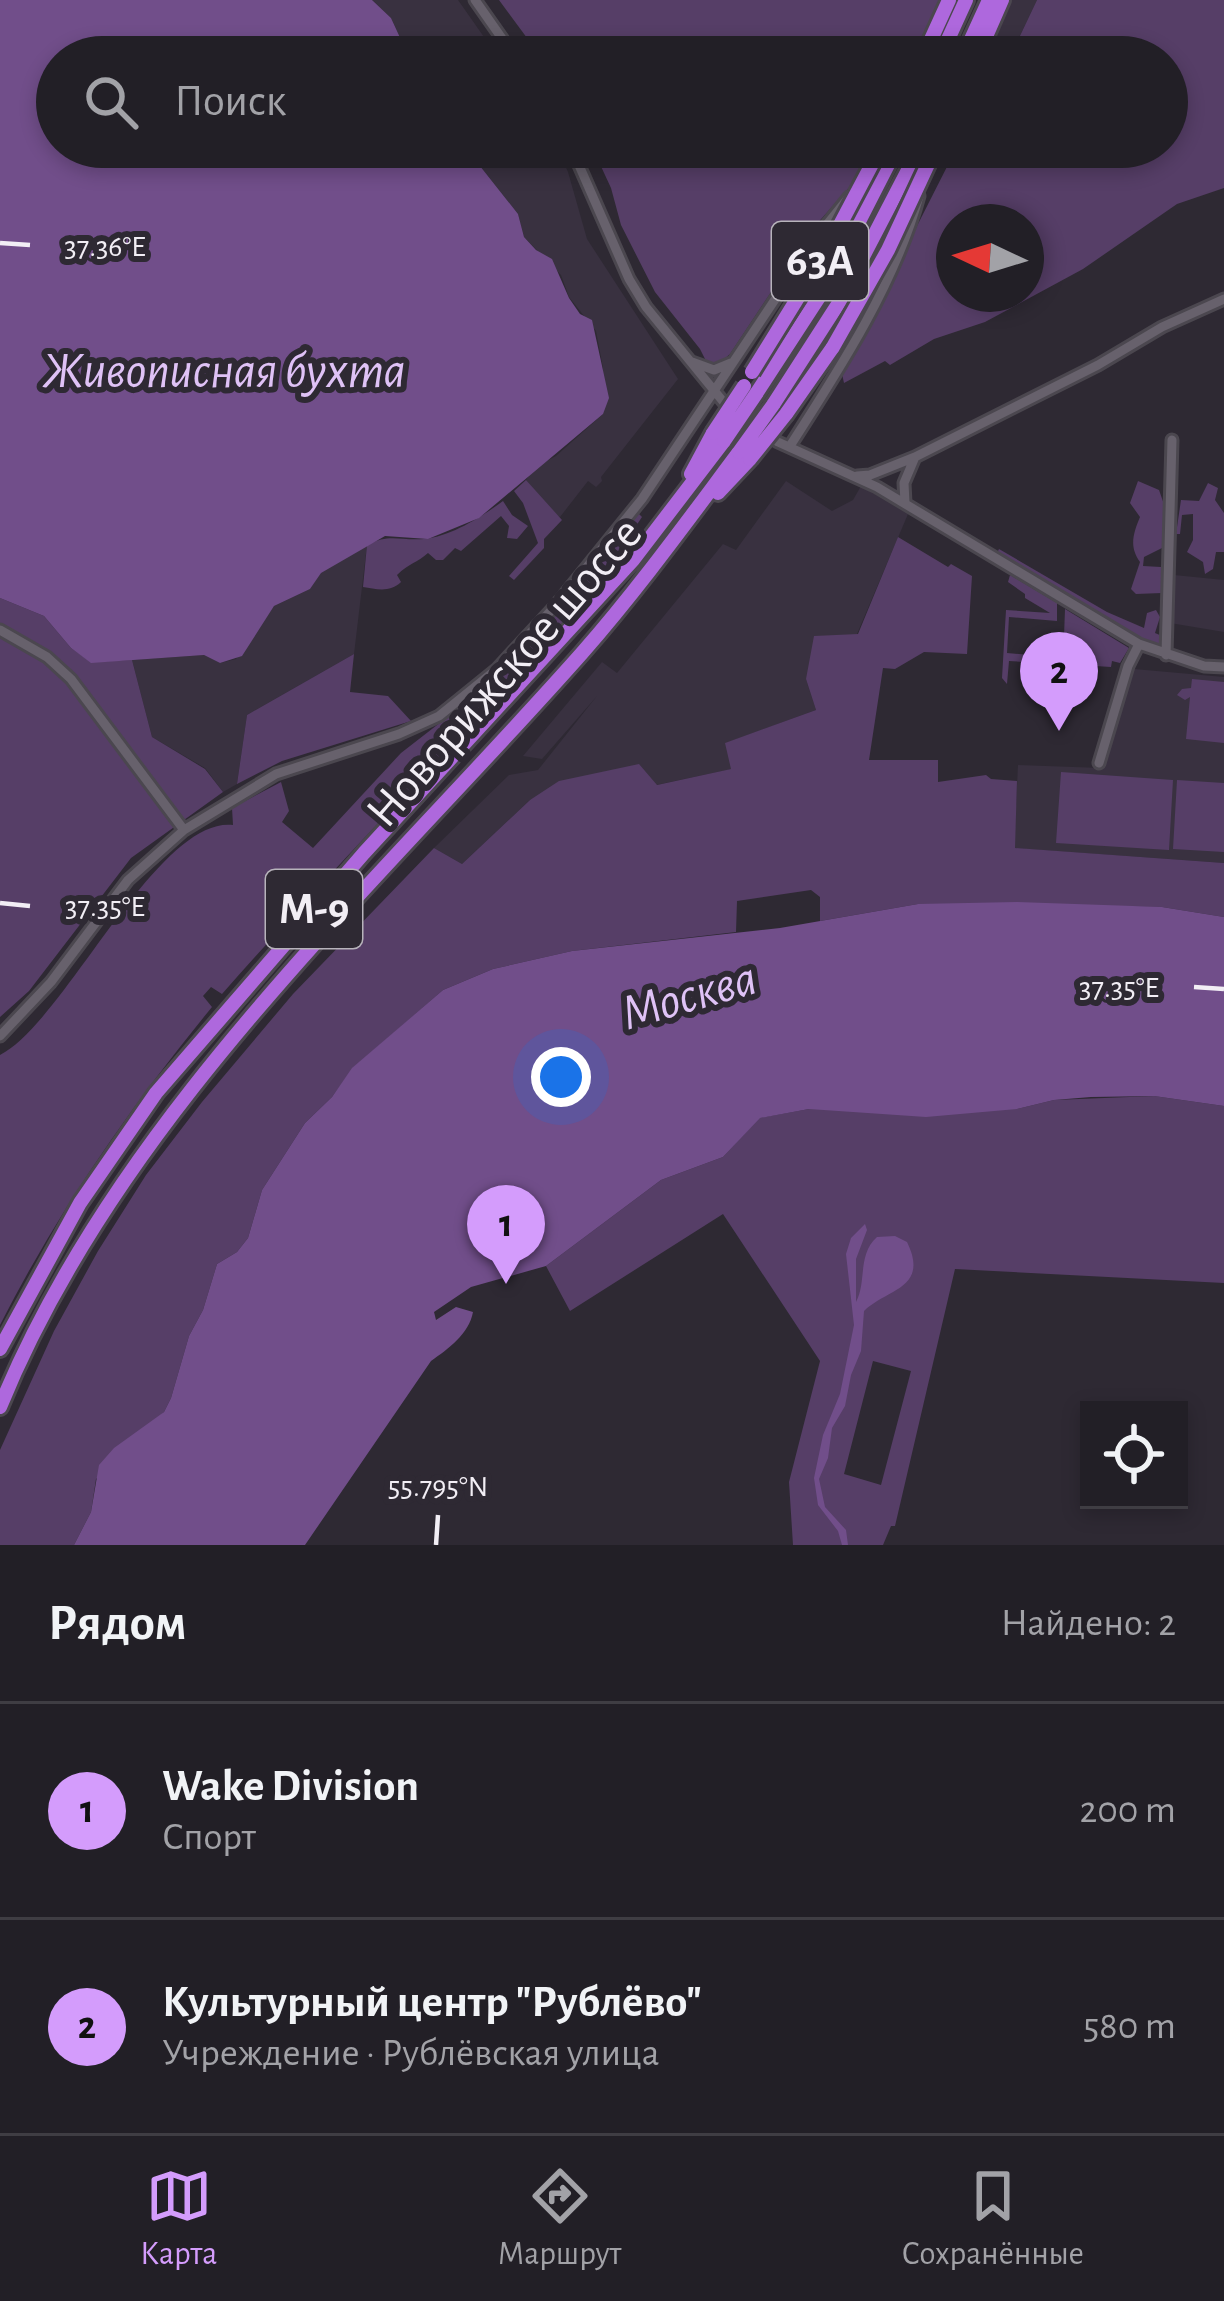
<!DOCTYPE html>
<html lang="ru">
<meta charset="utf-8">
<style>
body{margin:0;font-family:"Alegreya Sans",sans-serif;background:#2a272e;color:#f1f3f6}
.controls{position:absolute;right:36px;bottom:36px;display:grid;overflow:hidden;border-radius:0px;box-shadow:0 6px 18px #0003}
.controls button{width:108px;height:108px;display:grid;place-items:center;padding:0;border:0;border-bottom:3px solid #3f3d43;background:#221f26;color:#f1f3f6;font:60px sans-serif}
.compass{position:absolute;left:936px;top:204px;width:108px;height:108px;border-radius:50%;background:#221f26;box-shadow:0 6px 18px #0003;rotate:274deg}
.you{position:absolute;left:561px;top:1077px;width:42px;height:42px;margin:-30px;border:9px solid #fff;border-radius:50%;background:#1a73e8;box-shadow:0 0 0 18px #1a73e833}
.badge{display:grid;place-items:center;width:78px;height:78px;border-radius:50%;background:#d49cfc;color:#111;font-size:39px;font-weight:700}
.pin{position:absolute;translate:-50% -99px;filter:drop-shadow(0 3px 6px #0008)}
.pin::after{content:'';position:absolute;top:63px;width:42px;height:36px;background:inherit;clip-path:polygon(0 0,100% 0,50% 100%)}
.list{margin:0;padding:0;list-style:none}
h2{display:flex;justify-content:space-between;align-items:center;height:156px;margin:0;padding:0 48px;font-size:51px}
h2 small{font-size:39px;font-weight:400;color:#a2a2a7}
.list li{display:grid;grid-template-columns:78px 1fr auto;gap:36px;align-items:center;box-sizing:border-box;height:216px;padding:0 48px;border-top:3px solid #3f3d43}
.list b{display:block;font-size:45px;white-space:nowrap}
.list p{margin:0;font-size:39px;white-space:nowrap;color:#a2a2a7}
.list em{font-size:39px;font-style:normal;color:#a2a2a7}
.icon{flex:none;width:66px;height:66px;fill:none;stroke:currentColor;stroke-width:2;stroke-linecap:round;stroke-linejoin:round}
.map{position:relative;flex:none;width:1224px;height:1545px;overflow:hidden}
.search{position:absolute;background:#221f26;box-shadow:0 6px 18px #0003;left:36px;right:36px;top:36px;height:132px;display:flex;align-items:center;gap:30px;box-sizing:border-box;padding:0 42px;border-radius:66px;color:#a2a2a7;font-size:45px}
.sheet{height:588px;background:#221f26}
nav{display:flex;justify-content:space-around;align-items:center;box-sizing:border-box;height:168px;border-top:3px solid #3f3d43;background:#221f26;font-size:33px;color:#a2a2a7}
nav a{display:grid;justify-items:center;gap:6px}
nav .on{color:#d49cfc}
.map>svg:first-child{display:block}
.built{fill:#393140}
.green{fill:#563e67;fill-rule:evenodd}
.water{fill:#714e8a}
.lines{fill:none;stroke-linecap:round;stroke-linejoin:round}
.minor-casing{stroke:#4b474f;stroke-width:15}
.highway-casing{stroke:#4b474f;stroke-width:20}
.minor{stroke:#67616c;stroke-width:9}
.highway{stroke:#ae68dd;stroke-width:14}
.highway-bridge-casing{stroke:#4b474f;stroke-width:20;stroke-linecap:butt}
.highway-bridge{stroke:#ae68dd;stroke-width:14}
.ticks{fill:none;stroke:#f2eef5;stroke-width:4.5}
.labels{text-anchor:middle;dominant-baseline:central;stroke-width:12;stroke-linejoin:round;paint-order:stroke}
.shield{fill:#2e2933;stroke:#b7b3bb;stroke-width:3}
.shield-label{font-size:45px;font-weight:bold;fill:#f2eef5}
.street-label{font-size:48px;fill:#f2eef5;stroke:#2e2933}
.water-label{font-size:51px;font-style:italic;fill:#dfc2f6;stroke:#2e2933}
.ticks-label{font-size:30px;text-anchor:middle;fill:#f2eef5;stroke:#2e2933;stroke-width:12;stroke-linejoin:round;paint-order:stroke}
</style>
<div class="map">
<svg width="1224" height="1545" viewBox="0 0 1224 1545">
<rect width="100%" height="100%" fill="#2e2933"/>
<path class="built" d="M372,0H458L498,57H409L391,18Z
M1006,0H1037L1010,57H981Z
M465,147H557L568,172L587,239L678,379L601,477L602,481L596,487L588,481L560,517L554,515L526,480L535,467L556,456L603,414V368L596,331L569,297L561,275L524,237L518,214Z
M786,481L832,511L853,500L861,486L908,514L857,634L806,679L816,710L726,743L732,769L656,785L530,800L462,864L434,848L509,775L538,770L597,696L542,759L523,756L602,662L617,673L723,544L736,550Z
M367,545L354,654L247,715L237,784L223,792L205,768L152,737L132,660L204,655L220,663L236,659L274,606L310,589L320,573Z
M1174,575L1224,580V632L1170,623Z
M1134,669L1224,677V863L1014,848L1018,765L1101,768Z"/>
<path class="green" d="M499,0H944L917,57H541Z
M1037,0H1224V188L1177,204L1083,269L985,322L934,339L890,365L885,361L844,383L842,374L957,147H1167V57H1010ZM954,222H1026V294H954Z
M592,147H875L863,172L815,226L730,354L719,364L708,365L700,349L655,292L621,225L611,188Z
M526,480L562,520L544,539V548L514,580L509,576L538,543L523,503L514,491Z
M1138,481L1159,490L1167,513L1164,547L1144,557L1143,566L1161,567L1162,593L1136,594L1131,589L1140,562C1129,547 1133,534 1140,517L1130,503Z
M1208,483L1218,488L1215,500L1224,513V552H1216L1213,569L1205,574L1203,562L1187,552L1193,540V514L1182,515L1180,534H1176L1181,500L1199,501Z
M503,501L512,515L528,526L517,539L507,538L509,526L501,516L461,551L455,548L443,560H436L428,553C417,563 409,563 397,575L401,582C390,593 376,589 363,587L367,545C390,533 399,541 424,539C452,536 481,517 503,501Z
M638,513L642,517L636,526L640,531C509,692 359,838 222,994L211,987L203,996L212,1007C130,1107 59,1209 0,1325V1055C65,1022 157,816 233,825L232,808L281,782L289,811L282,822L313,848L401,753L477,694L571,596Z
M898,537L948,567L951,564L972,576L967,654L924,652L895,669L883,668L869,760H938V782L986,775L991,779L1017,781L1015,848L1224,863V917L1162,907L918,904L820,921V897L811,890L737,901L736,932L572,951L493,969L443,990L353,1068L332,1097L305,1123L262,1190L248,1238L237,1252L217,1264L203,1310L189,1336L171,1398L164,1412L96,1479L91,1512L74,1545H0V1450L54,1331L98,1251L146,1175L202,1102L293,994L434,848L462,864L530,800L559,781L639,764L657,785L731,769L725,743L816,710L806,679L814,636L858,634Z
M999,549L1107,612L1144,628L1147,613L1156,610L1160,617L1155,633L1162,636L1158,648L1146,645L996,555Z
M1010,575L1057,603V621L1009,617L1007,653L1056,657V664L1009,661L1007,684L1002,678L1006,610L1050,613L1025,598V594L1008,582Z
M0,598L44,616L71,648L91,662L132,660L152,737L205,769L223,792L131,858L29,991L0,1017Z
M1065,609L1129,648L1120,663L1112,661L1111,667L1063,664Z
M354,654L350,692L388,696L411,721L282,761L237,784L247,715Z
M1192,679L1224,682V743L1186,739L1190,697L1185,700L1177,695L1182,689L1191,688Z
M1061,772L1173,780L1169,850L1056,843Z
M1177,780L1224,783V852L1173,849Z
M1154,1096L1224,1106V1283L955,1269L895,1526H891L883,1545H793L789,1482L820,1361L723,1214L570,1311L546,1266L661,1180L723,1157L759,1118L809,1109H1017L1054,1100ZM873,1361L911,1371L881,1485L844,1474Z"/>
<path class="water" d="M0,0H372L391,18L409,57H57V147H465L518,214L524,237L536,250L552,259L569,298L580,314L592,320L609,398L603,414L479,518L428,539L385,536L321,573L310,589L274,606L242,656L220,663L204,655L91,663L71,648L44,616L0,598Z
M1017,902L1162,907L1224,917V1106L1154,1096L1091,1097L1054,1100L1017,1109L926,1117L809,1109L760,1118L723,1157L661,1180L546,1266L471,1287L434,1312L436,1320L456,1307L473,1312C469,1334 448,1349 431,1361L305,1545H74L91,1512L99,1465L114,1448L164,1412L171,1398L189,1336L203,1310L217,1264L237,1252L248,1238L262,1190L305,1123L332,1097L352,1068L443,990L493,969L572,951L780,928L918,904Z
M865,1224L867,1230L856,1259V1302C867,1282 857,1255 877,1237L895,1236L907,1242C930,1289 886,1289 864,1311L861,1351L851,1375L845,1406L832,1428L828,1458L819,1479L825,1507L846,1530L848,1545H842L838,1531L818,1505L814,1478L823,1435L840,1394L854,1325L846,1254L851,1238Z"/>
<g class="lines">
<g class="minor-casing">
<path id="minor" d="M475,0L515,57
M571,147L629,279L646,307L730,410L778,442L877,487L1139,644L1204,666L1224,667
M692,362L714,370L731,363
M790,446C839,370 895,284 919,196
M857,476L870,475L915,457L1098,365L1162,327L1224,299
M905,503L904,483L915,457
M0,630L47,657L71,679L184,830
M1166,655L1172,440
M1099,763L1128,666L1139,644
M0,1036L51,982L128,880L184,830L276,774L399,734L439,716L497,669L557,604L642,499L816,238L849,197"/>
</g>
<g class="highway-casing">
<path id="highway" d="M923,57L949,0
M940,57L966,0
M963,57L989,0
M977,57L1002,0
M756,394L825,288L897,147
M773,405L840,301L920,147
M786,414L833,347
M691,474L713,433
M718,493L750,459
M0,1349L80,1203L156,1093L364,853L633,560L724,441
M0,1407C119,1115 377,885 582,653C639,588 688,520 739,452"/>
</g>
<use href="#minor" class="minor"/>
<use href="#highway" class="highway"/>
<g class="highway-bridge-casing">
<path id="highway-bridge" d="M833,347L888,250L936,147
M752,372L823,257L881,147
M713,433L744,386
M724,441L756,394
M739,452L773,405
M750,459L786,414"/>
</g>
<use href="#highway-bridge" class="highway-bridge"/>
</g>
<path class="ticks" d="M0,243L30,245M0,903L30,906M1194,987L1224,989M436,1545L438,1515"/>
<g class="labels">
<g class="shield">
<rect x="772" y="222" width="96" height="78" rx="9"/>
<rect x="266" y="870" width="96" height="78" rx="9"/>
</g>
<g class="shield-label">
<text x="820" y="261">63A</text>
<text x="314" y="909">М-9</text>
</g>
<g class="street-label">
<text transform="translate(505 673) rotate(-49)">Новорижское шоссе</text>
</g>
<g class="water-label">
<text x="224" y="371">Живописная бухта</text>
<text transform="translate(689 996) rotate(-16)">Москва</text>
</g>
</g>
<g class="ticks-label">
<text x="105" y="256">37.36°E</text>
<text x="105" y="916">37.35°E</text>
<text x="1119" y="997">37.35°E</text>
<text x="438" y="1496">55.795°N</text>
</g>
</svg>
<div class="controls">
<button><svg class="icon" aria-label="locate" viewBox="0 0 24 24"><circle cx="12" cy="12" r="6"/><path d="M12 2v4M12 18v4M2 12h4M18 12h4"/></svg></button>
</div>
<svg class="compass" viewBox="-18 -18 36 36"><path d="M0-13l5 13h-10z" fill="#e53935"/><path d="M0 13l5-13h-10z" fill="#a2a2a7"/></svg>
<div class="you"></div>
<div class="pin badge" style="left:506px;top:1284px">1</div>
<div class="pin badge" style="left:1059px;top:731px">2</div>
<div class="search"><svg class="icon" aria-label="search" viewBox="0 0 24 24"><circle cx="10" cy="10" r="6"/><path d="M15 15l6 6"/></svg>Поиск</div>
</div>
<section class="sheet">
<h2>Рядом<small>Найдено: 2</small></h2>
<ul class="list">
<li><span class="badge">1</span><div><b>Wake Division</b><p>Спорт</p></div><em>200 m</em></li>
<li><span class="badge">2</span><div><b>Культурный центр &quot;Рублёво&quot;</b><p>Учреждение · Рублёвская улица</p></div><em>580 m</em></li>
</ul>
</section>
<nav>
<a class="on"><svg class="icon" aria-label="map" viewBox="0 0 24 24"><path d="M3 6l6-2 6 2 6-2v14l-6 2-6-2-6 2zM9 4v14M15 6v14"/></svg>Карта</a>
<a><svg class="icon" aria-label="directions" viewBox="0 0 24 24"><path d="M12 3l9 9-9 9-9-9zM9 14v-3h6M13 9l2 2-2 2"/></svg>Маршрут</a>
<a><svg class="icon" aria-label="saved" viewBox="0 0 24 24"><path d="M7 4h10v16l-5-4-5 4z"/></svg>Сохранённые</a>
</nav>
